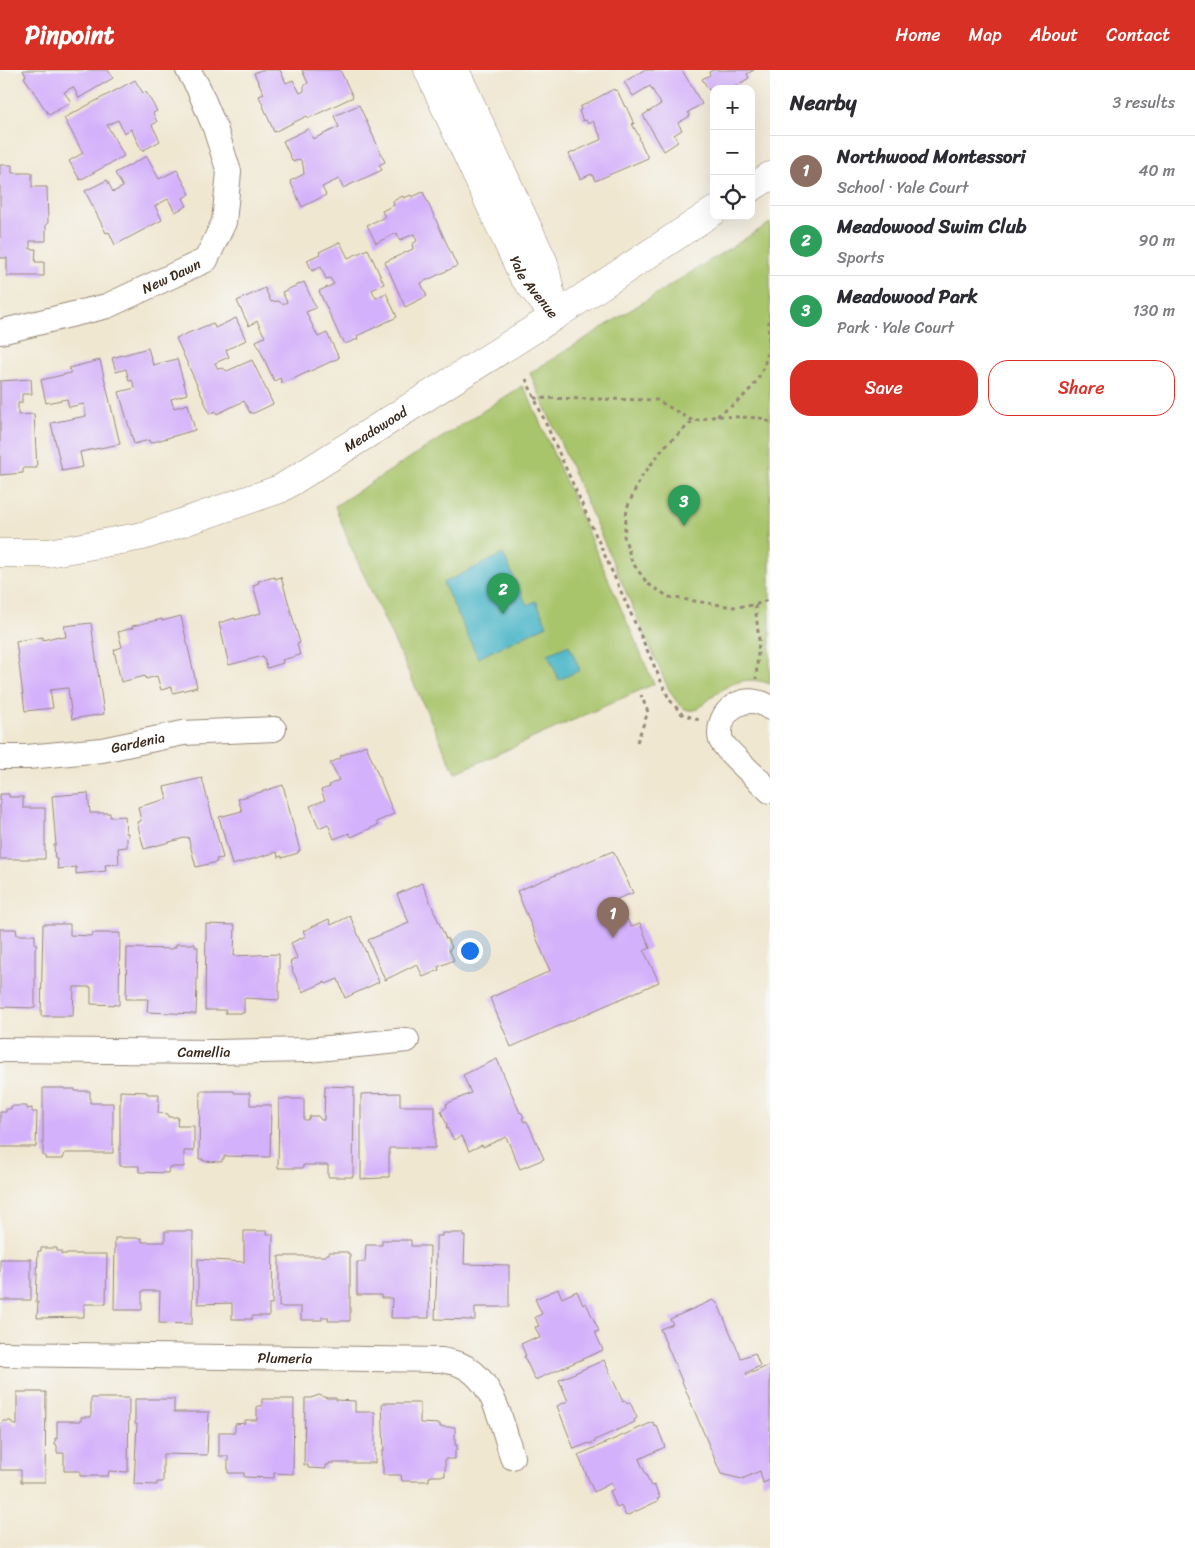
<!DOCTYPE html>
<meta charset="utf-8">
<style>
body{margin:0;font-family:Sriracha,sans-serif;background:#f2f2f3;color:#2b2b33}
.controls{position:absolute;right:15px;top:15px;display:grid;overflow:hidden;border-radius:10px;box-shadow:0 5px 20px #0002}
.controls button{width:45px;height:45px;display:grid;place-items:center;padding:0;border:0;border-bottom:1px solid #e1e1e2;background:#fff;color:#2b2b33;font:25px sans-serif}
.you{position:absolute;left:469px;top:880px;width:18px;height:18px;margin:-12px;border:4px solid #fff;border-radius:50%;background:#1a73e8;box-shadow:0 0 0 8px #1a73e833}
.badge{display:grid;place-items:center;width:32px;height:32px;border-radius:50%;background:#d93025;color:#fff;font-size:16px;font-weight:700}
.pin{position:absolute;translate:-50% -41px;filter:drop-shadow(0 1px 2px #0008)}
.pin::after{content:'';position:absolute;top:26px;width:18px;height:15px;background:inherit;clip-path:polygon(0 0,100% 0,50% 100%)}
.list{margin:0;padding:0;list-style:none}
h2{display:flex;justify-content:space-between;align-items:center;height:65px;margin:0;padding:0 20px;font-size:21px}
h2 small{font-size:16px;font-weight:400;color:#7c7c81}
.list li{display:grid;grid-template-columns:32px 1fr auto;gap:15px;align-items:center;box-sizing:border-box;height:70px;padding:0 20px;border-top:1px solid #e1e1e2}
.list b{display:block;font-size:19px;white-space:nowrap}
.list p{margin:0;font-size:16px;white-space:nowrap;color:#7c7c81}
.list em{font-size:16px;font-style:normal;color:#7c7c81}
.actions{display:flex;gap:10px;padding:15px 20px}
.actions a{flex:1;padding:11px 0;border:1px solid #d93025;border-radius:20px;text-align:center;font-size:18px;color:#d93025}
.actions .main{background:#d93025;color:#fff}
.icon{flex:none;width:28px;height:28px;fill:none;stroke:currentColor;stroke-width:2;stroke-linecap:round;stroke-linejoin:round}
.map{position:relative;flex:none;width:770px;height:1478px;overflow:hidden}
header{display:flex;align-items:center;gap:30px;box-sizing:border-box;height:70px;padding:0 25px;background:#d93025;color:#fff}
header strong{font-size:24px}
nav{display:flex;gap:28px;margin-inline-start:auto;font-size:18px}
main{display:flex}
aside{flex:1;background:#fff}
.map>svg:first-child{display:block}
.green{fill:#a9c56c;stroke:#727845}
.water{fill:#4ab5c8;stroke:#427073}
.building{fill:#d4b1fb}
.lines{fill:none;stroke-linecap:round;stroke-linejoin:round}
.street-casing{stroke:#968878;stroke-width:26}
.secondary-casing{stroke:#968878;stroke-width:29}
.path{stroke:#968878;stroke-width:3;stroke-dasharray:4 4;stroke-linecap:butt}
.street{stroke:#fff;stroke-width:24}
.secondary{stroke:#fff;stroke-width:28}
.labels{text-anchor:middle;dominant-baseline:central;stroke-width:5;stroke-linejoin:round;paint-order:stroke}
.street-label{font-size:14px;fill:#3b2a1e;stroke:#f6f6f2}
</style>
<header>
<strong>Pinpoint</strong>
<nav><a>Home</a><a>Map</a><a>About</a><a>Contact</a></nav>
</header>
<main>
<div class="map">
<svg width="770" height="1478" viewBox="0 0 770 1478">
<rect width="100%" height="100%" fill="#f6f6f2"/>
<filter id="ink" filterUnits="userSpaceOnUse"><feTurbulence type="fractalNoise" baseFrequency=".02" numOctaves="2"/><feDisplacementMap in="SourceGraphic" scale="10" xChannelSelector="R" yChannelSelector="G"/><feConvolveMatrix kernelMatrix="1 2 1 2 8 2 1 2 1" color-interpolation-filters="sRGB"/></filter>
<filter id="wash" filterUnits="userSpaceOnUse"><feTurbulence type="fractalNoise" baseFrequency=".0096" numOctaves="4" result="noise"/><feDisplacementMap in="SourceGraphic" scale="20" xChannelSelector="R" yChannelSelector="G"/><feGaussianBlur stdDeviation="1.12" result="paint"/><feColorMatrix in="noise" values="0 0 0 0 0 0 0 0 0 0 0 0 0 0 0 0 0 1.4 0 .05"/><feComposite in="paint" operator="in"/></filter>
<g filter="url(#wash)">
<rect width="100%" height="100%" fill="#f0e7d1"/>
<path class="green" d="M770,153V614C739,602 720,620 698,639C682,645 675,629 668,618L530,303Z
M522,316L527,323L654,614L455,703L350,475L335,436Z"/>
<path class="water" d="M503,484L527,535L536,531L547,555L478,588L443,513Z
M569,575L580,600L559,610L548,584Z"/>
<g id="blocks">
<path class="building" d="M23,0H108L113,8L79,28L73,17L64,22L71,32L49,45L24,7L26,6Z
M261,0H280L286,13L293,10L300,23L304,21V16L308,13L302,0H340L353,27L309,48L307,46L274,62L259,26L264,24L254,3Z
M644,0H682L702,34L688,42L690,46L678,53L682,60L674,65L678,72L664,81L643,45L661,34L650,16L633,26L624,12Z
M713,0H754L747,4L749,8L731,19H714V28L702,9L710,5L709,2Z
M135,10L143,23L146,22L157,41L153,43L157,52L152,55L160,71L142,81L131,59L124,63L118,50L107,55L124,86L80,110L69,91L83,83L64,48Z
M614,19L615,21L617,20L625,37L626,36L634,54H632L640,68L639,69L648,88L595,111L592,104L580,109L569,84L602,69L593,51L588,54L586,50L583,51L579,41L581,40L580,37Z
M359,35L385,92L379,95L382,100L343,118L339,109L322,117L326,125L302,137L290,111L304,104L303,95L300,89L293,92L283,71L308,59L313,69L339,57L334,46Z
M147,86L159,109L177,100L190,124L183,128L187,136L175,142L168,129L155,136L162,150L115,175L109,162L106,163L85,121L107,110L113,122L123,117L115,103Z
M0,95H12V103H32V117H47L48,154H46V171H30V179H36L35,192H44V206H7V188H0Z
M423,122L457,196L421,213L427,226L405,237L385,192L413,179L412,174L417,171L414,164L400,170L397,163L376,173L367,155L385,147L382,141L394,135L393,131L403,126L404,128L411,125L412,127Z
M340,172L348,188L368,179L384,214L372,220L376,228L386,223L397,247L357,266L358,269L345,274L342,268L341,269L319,221L334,214L330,208L326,209L321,197L312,201L307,190L320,184L319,182Z
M304,212L316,238L306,242L318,267L327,263L339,288L282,314L280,308L274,311L256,271L265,267L257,251L249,256L237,231L265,218L271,232L278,231L283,234L287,232L282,222Z
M236,248L246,270L226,280L229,287L215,293L218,299L223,298L227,301L252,290L273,334L254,343H250L244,331L217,344L216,341L210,344L176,268L213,253L215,258Z
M148,278L153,295L177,289L187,324L171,329L174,338L188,334L195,360L150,373L149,370L134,374L119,322L135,318L132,310L129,311L126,299L116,302L112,288Z
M100,290L120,374L80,382L83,397L62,401L51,353L86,346L84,334L69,337L67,329L46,333L41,310L71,303L69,298Z
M31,309L32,324H22V333H18V345L34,344L37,398H23V403L0,405V311Z
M275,507V509L281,507L300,573L297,574L300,585L282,590L283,593L267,598L263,586L229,595L219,553L235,548V550L261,543L253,515L259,513L258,511Z
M181,546L197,617L173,623L172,617L161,620L157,606L146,609L145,606L121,612L114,580L122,577L118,562L133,558L132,556L162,549V551Z
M91,553L104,644L72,649L68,618L50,620L53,638L25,641L16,571L43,567V570L59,566V568L66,567L64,556Z
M366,675L394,744L376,752L378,755L351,767L349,763L334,769L328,754L319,758L310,736L325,730L321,720L330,717L329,715L339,710L330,693L341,688L340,686Z
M202,708L223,788L216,789L217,792L196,797L188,767L144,779L137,752L141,751L138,737L167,729L164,717Z
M283,715L300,781H298V783L282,788V786L278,787L277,782L232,795L219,747L242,741L238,729Z
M88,723L90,743H110V747L125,746L126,763H128V767L127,768V777L118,778L119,794L105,795L106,801L76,804V797L58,799L57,789H55L54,775H56L52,726Z
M0,724H9V727H23V738H45V789H0Z
M613,781L633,823L617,829L631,857L640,853L650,878L644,881L659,912L511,977L490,928L550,901L517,821Z
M422,813L446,869L447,868L452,877L449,879L454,890L438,897L439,900L423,907L417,894L385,910L368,870L409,853L397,824Z
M350,846L379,912L345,928L338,909L326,914L325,912L303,922L292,900H293L290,892L297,888L291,873L306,866L303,861L329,849L331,855Z
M43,854H70V865L92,866V863H120L119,935L91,934V917H74L73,946H41Z
M206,854L235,855L234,886L279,884V930L244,928V943H225L226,940H205Z
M0,859H16L17,865H35V874H37L35,879V938L0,937Z
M176,874H195V877H198L196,944L147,942L148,929H126L127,878L173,879V877H176Z
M497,989L520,1043L521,1042L524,1047L522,1048L524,1052L527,1051L544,1089L520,1099L506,1067L483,1077L482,1075L469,1081L462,1066L454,1070L446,1056L447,1055L441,1041L447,1037L446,1034L471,1023L463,1005Z
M325,1016L354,1017L353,1107H328V1095H303V1098H278L279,1029H304V1050H308L310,1046H318L321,1050H324Z
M43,1018H64V1019H75V1021H90V1033H113V1083H65L63,1089H45L46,1086H43Z
M120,1021L147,1022V1024H159L158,1043L168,1044V1047H178L177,1056H194V1081H184V1097H169L168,1103L139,1102V1096H120Z
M200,1021H234V1023H250V1035H271L270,1087L224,1086V1089H222V1092L203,1091V1089H199Z
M400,1023V1036H435V1078H389V1107H382V1108L361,1109V1024Z
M11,1036H27V1039L32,1038V1042H37L36,1077H0V1042H6V1039H11Z
M165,1161H193L192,1254L159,1253L160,1221H142V1240H114L115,1168H142V1172H165Z
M244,1161H267V1164H273L272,1234H269V1246H252V1249H232V1233L198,1234V1189L244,1192Z
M442,1163H463V1166H465L464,1194L509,1195V1237H475V1250L435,1249L437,1199H436V1166H442Z
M382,1170H411V1176H430L429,1248H391L392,1228H381V1225H357V1192H365L366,1175H382Z
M41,1178H57V1181H61V1184H107L106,1234H84V1247L37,1248L38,1232H36L38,1181H41Z
M329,1182H348V1184H350V1251H328L329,1247H322V1250H301V1237H279V1186H326V1184H329Z
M0,1189H31V1230H0Z
M558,1219L562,1228L577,1221L583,1235L586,1233L599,1261L595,1262L603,1280L535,1310L524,1286H526L521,1274L534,1268V1270L540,1268L535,1257L539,1256L535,1247L542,1244L535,1229Z
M713,1230L718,1234L741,1288L755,1283L760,1296L746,1303L747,1305L770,1295V1410L763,1413L760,1401L742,1409L721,1404L660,1259L673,1254L670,1249Z
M604,1290L623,1332L626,1331L627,1334L630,1332L637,1348L634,1350L635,1352L595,1370V1372L590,1374L589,1373L574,1379L557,1336L568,1331L559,1310Z
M17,1322H46L45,1412H21V1400H0V1355L3,1351H11L14,1355H17Z
M319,1325L327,1328H336V1330L355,1331V1342H375V1393H329V1395H326V1399L308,1398V1395H304L305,1328H311Z
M91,1328H129L128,1402L109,1401L108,1406H80V1401H64V1383H57V1375L55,1374V1368L57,1369V1351H81V1347H91Z
M135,1329H174V1342H209L207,1385L163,1384V1412H157V1415L134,1414L137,1354H135Z
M262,1329H294L293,1404L274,1403V1408L244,1407V1403H228V1386H219V1362H235V1354L245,1353V1350H257V1336H262Z
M382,1333H420V1353L440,1354V1357H455V1375H457V1380H455V1389H445V1406H431V1407H429V1411H402L401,1405H383V1396H382V1381H384Z
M653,1352L655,1357L657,1356L665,1377L639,1389L651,1416L654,1415L660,1428L657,1429L658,1431L626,1446L621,1436L617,1438L610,1421L614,1419L611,1413L594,1422L578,1385Z"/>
</g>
</g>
<g filter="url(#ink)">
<use href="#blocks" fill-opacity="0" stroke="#968878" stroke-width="1"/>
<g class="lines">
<g class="street-casing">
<g id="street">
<path id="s1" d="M0,262L107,236L206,190L224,152L229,102L215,58L198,17L188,0"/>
<path d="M770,638C749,622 720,636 720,663C720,663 720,670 721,670C724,679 761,712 770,721"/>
<path id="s2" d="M0,687H27L102,680L183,663L274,659"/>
<path id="s3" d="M0,980L217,982L308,980L407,970"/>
<path id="s4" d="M0,1284L442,1290C448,1292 455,1292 461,1295C494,1309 503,1357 512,1387"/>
</g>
</g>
<g class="secondary-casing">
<g id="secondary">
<path id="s5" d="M428,0L523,206L555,246"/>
<path d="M455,0L544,193L554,240"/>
<path d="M751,118L770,106"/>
<path id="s6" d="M0,483H48L143,466L280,419L555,246L714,141"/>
</g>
</g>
<path class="path" d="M526,309L669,629L682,644L699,650
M534,328L657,330L693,351
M717,346C744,328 762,314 768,280C770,268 767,256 770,245
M770,352L761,348L717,346L693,351L665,376L640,409L627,438L624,466L632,492L648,514L669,527L733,537L755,535L770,529
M755,535L759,570L756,609
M637,672L648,642L641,625"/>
<use href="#street" class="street"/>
<use href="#secondary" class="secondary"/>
</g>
</g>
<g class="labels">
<g class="street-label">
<text stroke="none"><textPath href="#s1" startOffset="181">New Dawn</textPath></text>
<text stroke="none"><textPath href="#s5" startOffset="242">Yale Avenue</textPath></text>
<text stroke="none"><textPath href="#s6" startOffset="402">Meadowood</textPath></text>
<text stroke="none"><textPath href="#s2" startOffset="139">Gardenia</textPath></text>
<text stroke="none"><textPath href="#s3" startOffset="204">Camellia</textPath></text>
<text stroke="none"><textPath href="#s4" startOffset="285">Plumeria</textPath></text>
</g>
</g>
</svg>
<div class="controls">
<button>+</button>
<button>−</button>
<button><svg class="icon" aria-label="locate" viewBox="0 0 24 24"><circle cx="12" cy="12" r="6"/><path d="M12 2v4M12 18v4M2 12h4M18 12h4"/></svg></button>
</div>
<div class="you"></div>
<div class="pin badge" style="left:613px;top:868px;background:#8d6e63">1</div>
<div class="pin badge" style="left:503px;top:544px;background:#2e9e5b">2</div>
<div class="pin badge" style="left:684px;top:456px;background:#2e9e5b">3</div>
</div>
<aside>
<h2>Nearby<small>3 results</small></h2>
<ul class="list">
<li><span class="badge" style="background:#8d6e63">1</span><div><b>Northwood Montessori</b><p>School · Yale Court</p></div><em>40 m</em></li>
<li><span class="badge" style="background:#2e9e5b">2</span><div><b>Meadowood Swim Club</b><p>Sports</p></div><em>90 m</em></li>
<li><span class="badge" style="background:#2e9e5b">3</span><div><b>Meadowood Park</b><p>Park · Yale Court</p></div><em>130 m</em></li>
</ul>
<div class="actions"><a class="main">Save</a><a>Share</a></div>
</aside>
</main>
